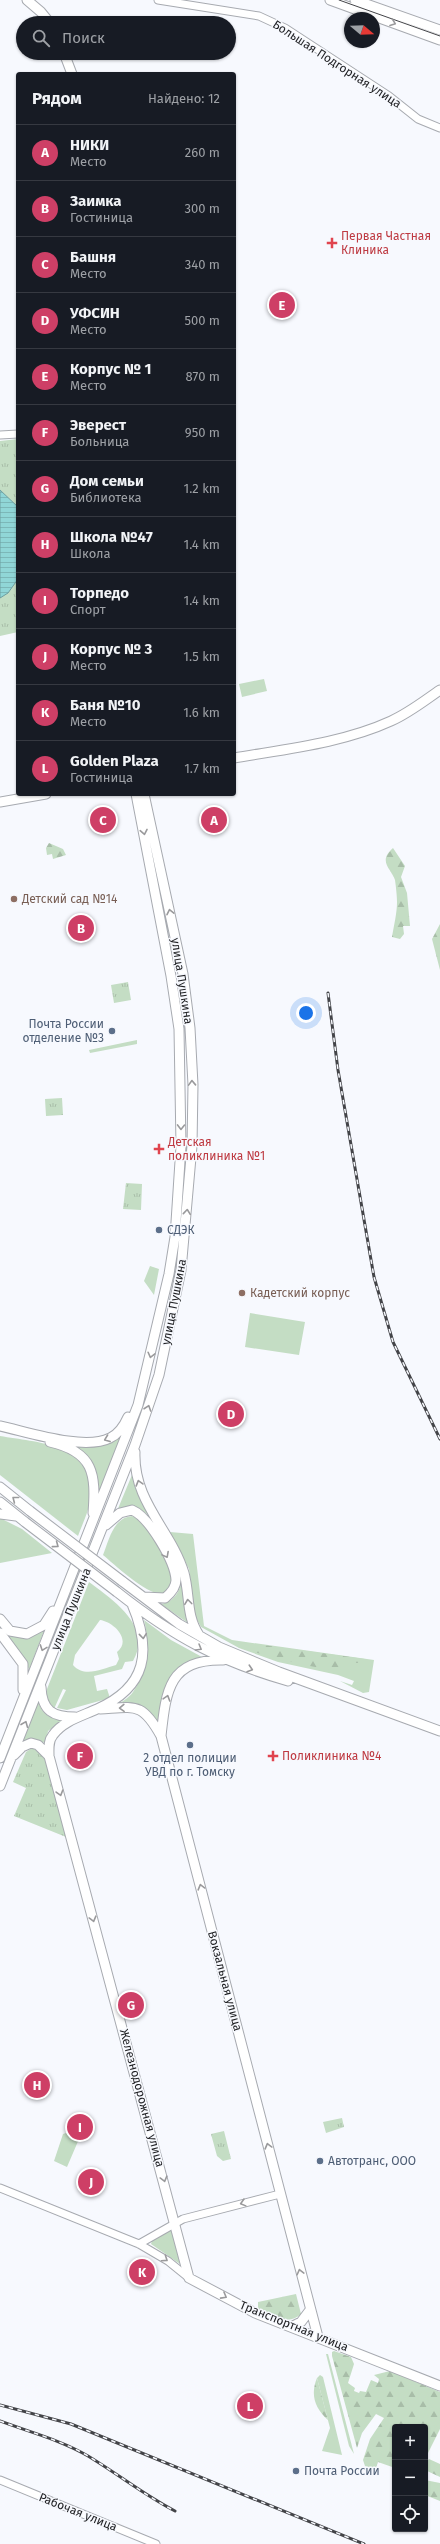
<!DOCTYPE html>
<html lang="ru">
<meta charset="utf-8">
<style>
body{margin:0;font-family:"Fira Sans",sans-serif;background:#242831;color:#f1f3f6}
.controls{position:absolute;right:12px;bottom:12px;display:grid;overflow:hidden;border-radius:4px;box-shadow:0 1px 3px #0004}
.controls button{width:36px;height:36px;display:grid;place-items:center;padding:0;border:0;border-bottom:1px solid #363941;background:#171b24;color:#f1f3f6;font:20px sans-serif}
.compass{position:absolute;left:344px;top:12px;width:36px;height:36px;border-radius:50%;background:#171b24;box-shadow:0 1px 3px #0004;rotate:109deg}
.you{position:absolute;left:306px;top:1013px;width:14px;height:14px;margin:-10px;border:3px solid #fff;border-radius:50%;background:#1a73e8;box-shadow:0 0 0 6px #1a73e833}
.badge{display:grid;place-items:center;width:26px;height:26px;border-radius:50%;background:#ce3f66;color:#fff;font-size:13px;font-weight:700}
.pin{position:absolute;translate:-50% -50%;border:2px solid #fff;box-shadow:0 1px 4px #0006}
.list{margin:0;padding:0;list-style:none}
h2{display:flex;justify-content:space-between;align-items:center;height:52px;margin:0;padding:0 16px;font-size:17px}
h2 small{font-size:13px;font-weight:400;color:#9ea1a6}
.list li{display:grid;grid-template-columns:26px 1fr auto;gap:12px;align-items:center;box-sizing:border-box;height:56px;padding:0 16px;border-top:1px solid #363941}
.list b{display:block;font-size:15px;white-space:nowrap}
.list p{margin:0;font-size:13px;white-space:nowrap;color:#9ea1a6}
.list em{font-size:13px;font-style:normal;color:#9ea1a6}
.icon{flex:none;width:22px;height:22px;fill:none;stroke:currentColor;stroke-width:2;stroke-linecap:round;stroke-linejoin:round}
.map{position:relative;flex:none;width:440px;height:2544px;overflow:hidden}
.search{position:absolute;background:#171b24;box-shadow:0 1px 3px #0004;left:16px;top:16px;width:220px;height:44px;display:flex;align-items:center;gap:10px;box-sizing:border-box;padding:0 14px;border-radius:22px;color:#9ea1a6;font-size:15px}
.panel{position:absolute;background:#171b24;box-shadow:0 1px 3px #0004;left:16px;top:72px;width:220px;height:724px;border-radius:4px}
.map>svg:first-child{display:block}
.grass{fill:#c4ddc4;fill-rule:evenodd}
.forest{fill:url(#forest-firs)}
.park{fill:url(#park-tufts)}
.water{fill:url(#water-rules);stroke:#6e9fa1}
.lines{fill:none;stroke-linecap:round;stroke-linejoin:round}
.minor-casing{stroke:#a7aab0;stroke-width:9}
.major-casing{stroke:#a7aab0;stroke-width:11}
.minor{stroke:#fff;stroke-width:7}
.major{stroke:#fff;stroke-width:9}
.tram{stroke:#434448;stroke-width:1}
.rail-casing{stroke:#434448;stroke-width:3}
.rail{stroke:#f7f9fe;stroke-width:1.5;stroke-dasharray:4.5;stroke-linecap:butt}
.major-bridge-casing{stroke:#a7aab0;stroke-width:11;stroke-linecap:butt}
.major-bridge{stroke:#fff;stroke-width:9}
.oneway{stroke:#9a9a9c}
.health-dot{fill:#e0444e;stroke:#f7f9fe;stroke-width:1.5}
.education-dot{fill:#8d6e63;stroke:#f7f9fe;stroke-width:1.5}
.service-dot{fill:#5c6f8a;stroke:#f7f9fe;stroke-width:1.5}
.labels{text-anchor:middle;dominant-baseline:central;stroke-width:3;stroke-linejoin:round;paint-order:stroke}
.street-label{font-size:12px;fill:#1e1f22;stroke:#f7f9fe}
.health-label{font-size:12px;fill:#be3a42;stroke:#f7f9fe;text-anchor:start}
.education-label{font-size:12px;fill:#785e54;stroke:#f7f9fe;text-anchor:start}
.service-label{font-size:12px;fill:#4e5e75;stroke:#f7f9fe;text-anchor:start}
</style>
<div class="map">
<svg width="440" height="2544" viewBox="0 0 440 2544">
<defs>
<pattern id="forest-firs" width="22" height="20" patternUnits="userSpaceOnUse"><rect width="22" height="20" fill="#c4ddc4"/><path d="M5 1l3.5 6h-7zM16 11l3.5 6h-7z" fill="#a8bda8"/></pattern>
<pattern id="park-tufts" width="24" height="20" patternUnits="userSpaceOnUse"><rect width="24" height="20" fill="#c4ddc4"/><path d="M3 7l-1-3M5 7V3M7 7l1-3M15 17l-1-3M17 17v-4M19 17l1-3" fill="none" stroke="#a8bda8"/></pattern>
<pattern id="water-rules" width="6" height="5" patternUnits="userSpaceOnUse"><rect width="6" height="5" fill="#90d6d7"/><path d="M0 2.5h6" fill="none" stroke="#7cb7b8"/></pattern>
</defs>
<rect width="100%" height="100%" fill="#f7f9fe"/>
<path class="grass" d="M264,679L267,691L242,697L239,684Z
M109,808L113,827L96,830L93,811Z
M137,1040V1044L90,1053L89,1050Z
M150,1266L159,1269L154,1295L144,1281Z
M250,1313L305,1322L299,1355L245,1347Z
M122,1434L99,1492L95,1469L76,1448L77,1445H105Z
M0,1436C40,1443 99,1444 90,1501C88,1513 82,1525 78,1536L0,1475Z
M134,1470L138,1494L151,1518C140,1506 131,1507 117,1511Z
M132,1516C155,1524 166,1561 173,1581C171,1584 169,1591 165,1593C152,1600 114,1564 103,1555C109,1540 113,1518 132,1516Z
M0,1518L22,1529L52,1553L0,1563Z
M170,1532L193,1534L204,1626L232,1640L374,1660L369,1692L363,1693L340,1681L352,1685L354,1681L338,1675L278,1662L239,1648L201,1627L195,1616L189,1569Z
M183,1578L188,1623L161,1604C175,1602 180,1590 183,1578Z
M89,1582C113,1600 153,1626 133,1661L125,1662L122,1669L94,1676L97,1691L107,1689L110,1698L67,1710L57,1708L66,1690L63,1689L54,1709L47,1702V1689ZM100,1620C114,1622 132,1640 117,1652L119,1659L116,1665C102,1669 84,1678 73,1665L75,1655Z
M144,1620L171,1640L202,1657L186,1663L177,1670L159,1727C147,1703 138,1706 114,1706C121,1702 128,1699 133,1692C147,1673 150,1642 144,1620Z
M45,1628L29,1670L25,1659L3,1631L23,1638L33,1636Z
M38,1700C40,1713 51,1720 63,1720L48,1731L46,1743L31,1739L21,1743Z
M66,2133L79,2139L67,2167L54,2161L63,2134Z
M171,2229L180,2264L151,2244L152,2241Z
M326,2354H328L354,2454L349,2446Z
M320,2375L323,2377L342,2455L322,2451L330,2428L317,2378Z"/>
<path class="forest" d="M49,843L63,849L66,855L53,859L52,854L47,855L46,848Z
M393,848L405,866L401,877L407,893L410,926H403L404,934L400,939L392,937C394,925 397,913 397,902C397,896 396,887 395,880C392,869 377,862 393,848Z
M440,924V970L432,939Z
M255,1644L365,1659L362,1663H344L339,1669C316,1670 278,1658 254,1652L251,1649Z
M296,2294L301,2314C289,2326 273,2316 258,2310V2302Z
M334,2351L351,2357L354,2364L348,2383L355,2388L354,2391L359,2393L360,2391L366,2392L371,2380L378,2383L379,2379L374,2375L390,2371L440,2392V2429L425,2459V2427H395V2468L378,2462L375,2470L365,2466L363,2460L370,2439L384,2418L376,2414L362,2433L357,2448L332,2356V2352Z
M317,2378L328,2420C315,2408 310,2395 317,2378Z
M429,2459L440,2464V2477L425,2470V2464Z
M425,2480L440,2483V2501L425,2495Z"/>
<path class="park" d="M18,439V632L0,636V441Z
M128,982L131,1000L114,1003L111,985Z
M62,1098L63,1115L46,1116L45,1099Z
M126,1183L142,1184L141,1210L123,1209Z
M32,1748L44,1754L66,1837L14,1816L26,1788L13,1782L26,1752Z
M342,2118L344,2127L326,2133L323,2122Z
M224,2131L231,2159L223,2161L217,2156L211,2134Z"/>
<path class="water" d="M0,490L18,507V579L8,593L0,598Z"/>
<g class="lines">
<g class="minor-casing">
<path id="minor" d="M158,0L259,16L285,28L389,96L418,119L440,128
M0,435L18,434
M0,2188L139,2244L168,2261L189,2278
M139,2244L183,2219L280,2194
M0,2480L156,2544"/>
</g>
<g class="major-casing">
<path id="major" d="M27,0L41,12L50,23
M330,0L440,40
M355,0L440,30
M64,53L72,74
M234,758C286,749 343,743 391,721C409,713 424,701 440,690
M0,802L46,794
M0,1426C28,1432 84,1451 110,1438C119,1434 124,1426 128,1417
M50,1442C94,1452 96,1474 93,1513
M135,1452C133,1502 171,1530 184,1573C190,1595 186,1616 199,1635
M0,1487L30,1511
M0,1502L25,1522
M0,1514L16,1516
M106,1525L120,1513L132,1510C149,1517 175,1561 176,1580C176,1587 171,1593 165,1598L144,1597
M122,1581L179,1624L219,1647L279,1672L440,1731
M117,1592C174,1637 219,1661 288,1681
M132,1604C152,1651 147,1687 97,1709C82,1716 63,1721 53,1735C48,1741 49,1748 49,1756L189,2278L255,2313L440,2386
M0,1619L10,1631L27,1634L44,1625L53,1611
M0,1633L23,1664V1690
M223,1660C169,1659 166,1690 161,1736L318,2337
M41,1687C42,1711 53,1717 75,1717
M100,1709C136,1707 142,1702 161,1736
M14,1755L22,1747L31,1743L38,1745L49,1756
M0,1758L138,1405L169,1274L175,1237L181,1146L179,1029L171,976L136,794
M0,1786L135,1445L159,1375L181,1270L192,1146L193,1085L190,1028L183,974L144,794
M291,2327L301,2322L310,2310"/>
</g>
<use href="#minor" class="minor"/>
<use href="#major" class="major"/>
<path class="tram" d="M339,0L440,36"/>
<g class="rail-casing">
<path id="rail" d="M328,993L338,1070L374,1277L393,1342L440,1439
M0,2405L71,2424L364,2544
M0,2421C29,2432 61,2440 88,2456C118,2474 144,2495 175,2511"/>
</g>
<use href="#rail" class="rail"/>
<g class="major-bridge-casing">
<path id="major-bridge" d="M30,1511L122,1581
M25,1522L117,1592"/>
</g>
<use href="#major-bridge" class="major-bridge"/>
</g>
<defs><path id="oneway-chevron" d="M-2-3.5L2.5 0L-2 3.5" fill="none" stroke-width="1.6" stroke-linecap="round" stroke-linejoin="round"/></defs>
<g class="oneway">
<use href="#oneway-chevron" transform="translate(393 23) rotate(20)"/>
<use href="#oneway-chevron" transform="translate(144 832) rotate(79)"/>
<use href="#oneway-chevron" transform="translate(170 912) rotate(-102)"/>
<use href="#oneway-chevron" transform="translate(192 1083) rotate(-92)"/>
<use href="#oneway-chevron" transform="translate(181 1127) rotate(91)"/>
<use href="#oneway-chevron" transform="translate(187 1212) rotate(-84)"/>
<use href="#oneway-chevron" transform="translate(151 1355) rotate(104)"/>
<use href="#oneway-chevron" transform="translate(148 1408) rotate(-71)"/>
<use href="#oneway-chevron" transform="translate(107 1439) rotate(159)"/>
<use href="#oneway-chevron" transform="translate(139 1483) rotate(-106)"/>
<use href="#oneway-chevron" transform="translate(15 1499) rotate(-142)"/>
<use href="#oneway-chevron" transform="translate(56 1545) rotate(37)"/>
<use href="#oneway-chevron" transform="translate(166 1555) rotate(62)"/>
<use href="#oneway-chevron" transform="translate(188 1602) rotate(-97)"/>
<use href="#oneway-chevron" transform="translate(143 1636) rotate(84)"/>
<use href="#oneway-chevron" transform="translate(43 1648) rotate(110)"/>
<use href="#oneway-chevron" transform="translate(199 1648) rotate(30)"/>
<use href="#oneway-chevron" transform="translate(250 1669) rotate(18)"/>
<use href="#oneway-chevron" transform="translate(167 1698) rotate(-73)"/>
<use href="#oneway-chevron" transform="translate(122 1708) rotate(178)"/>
<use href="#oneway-chevron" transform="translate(25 1724) rotate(-68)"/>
<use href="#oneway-chevron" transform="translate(60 1793) rotate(74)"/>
<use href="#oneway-chevron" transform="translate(201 1887) rotate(-105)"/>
<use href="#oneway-chevron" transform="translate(93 1919) rotate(75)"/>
<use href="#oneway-chevron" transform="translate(268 2146) rotate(-105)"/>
<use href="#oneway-chevron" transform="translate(164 2179) rotate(75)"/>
<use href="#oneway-chevron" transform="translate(243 2203) rotate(165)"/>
<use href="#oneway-chevron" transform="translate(165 2259) rotate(34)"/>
<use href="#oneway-chevron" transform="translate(300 2272) rotate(-104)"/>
<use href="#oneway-chevron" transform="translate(224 2296) rotate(29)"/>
</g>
<g class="health-dot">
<path d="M330 237h4v4h4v4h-4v4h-4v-4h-4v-4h4z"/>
<path d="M157 1143h4v4h4v4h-4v4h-4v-4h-4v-4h4z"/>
<path d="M271 1750h4v4h4v4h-4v4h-4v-4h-4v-4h4z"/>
</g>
<g class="education-dot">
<circle cx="14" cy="899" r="4"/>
<circle cx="242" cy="1293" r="4"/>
</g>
<g class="service-dot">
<circle cx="112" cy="1031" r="4"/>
<circle cx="159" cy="1230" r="4"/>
<circle cx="190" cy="1745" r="4"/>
<circle cx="320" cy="2161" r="4"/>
<circle cx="296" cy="2471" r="4"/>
</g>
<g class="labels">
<g class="street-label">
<text transform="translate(337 64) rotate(33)">Большая Подгорная улица</text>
<text transform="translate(182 981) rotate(81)">улица Пушкина</text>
<text transform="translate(174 1302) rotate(-79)">улица Пушкина</text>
<text transform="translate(71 1609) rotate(-68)">улица Пушкина</text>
<text transform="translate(225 1981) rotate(75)">Вокзальная улица</text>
<text transform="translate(142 2098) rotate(75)">Железнодорожная улица</text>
<text transform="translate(294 2326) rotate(22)">Транспортная улица</text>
<text transform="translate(78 2512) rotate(22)">Рабочая улица</text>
</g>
<g class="health-label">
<text x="341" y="236">Первая Частная<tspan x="341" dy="14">Клиника</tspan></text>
<text x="168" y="1142">Детская<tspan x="168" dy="14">поликлиника №1</tspan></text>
<text x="282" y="1756">Поликлиника №4</text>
</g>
<g class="education-label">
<text x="22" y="899">Детский сад №14</text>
<text x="250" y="1293">Кадетский корпус</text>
</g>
<g class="service-label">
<text x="104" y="1024" text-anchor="end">Почта России<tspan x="104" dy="14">отделение №3</tspan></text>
<text x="167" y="1230">СДЭК</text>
<text x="190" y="1758" text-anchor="middle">2 отдел полиции<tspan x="190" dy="14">УВД по г. Томску</tspan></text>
<text x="328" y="2161">Автотранс, ООО</text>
<text x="304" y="2471">Почта России</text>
</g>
</g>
</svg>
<div class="controls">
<button>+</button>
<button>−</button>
<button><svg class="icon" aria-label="locate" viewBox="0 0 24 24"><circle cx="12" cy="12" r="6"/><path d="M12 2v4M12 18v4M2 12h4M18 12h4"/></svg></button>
</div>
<svg class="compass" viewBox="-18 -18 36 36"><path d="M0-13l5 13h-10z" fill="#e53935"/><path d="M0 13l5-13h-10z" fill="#9ea1a6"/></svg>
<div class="you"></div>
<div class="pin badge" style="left:214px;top:820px">A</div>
<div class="pin badge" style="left:81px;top:928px">B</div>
<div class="pin badge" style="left:103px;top:820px">C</div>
<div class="pin badge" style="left:231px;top:1414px">D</div>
<div class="pin badge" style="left:282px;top:305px">E</div>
<div class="pin badge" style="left:80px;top:1756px">F</div>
<div class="pin badge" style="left:131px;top:2005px">G</div>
<div class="pin badge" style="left:37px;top:2085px">H</div>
<div class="pin badge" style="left:80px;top:2127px">I</div>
<div class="pin badge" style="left:91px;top:2182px">J</div>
<div class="pin badge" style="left:142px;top:2272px">K</div>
<div class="pin badge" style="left:250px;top:2406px">L</div>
<div class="search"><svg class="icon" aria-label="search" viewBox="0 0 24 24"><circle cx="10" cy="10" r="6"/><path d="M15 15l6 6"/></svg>Поиск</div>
<section class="panel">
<h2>Рядом<small>Найдено: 12</small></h2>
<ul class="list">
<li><span class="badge">A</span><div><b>НИКИ</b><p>Место</p></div><em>260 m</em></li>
<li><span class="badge">B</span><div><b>Заимка</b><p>Гостиница</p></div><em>300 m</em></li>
<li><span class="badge">C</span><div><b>Башня</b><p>Место</p></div><em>340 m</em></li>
<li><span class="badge">D</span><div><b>УФСИН</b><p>Место</p></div><em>500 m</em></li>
<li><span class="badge">E</span><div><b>Корпус № 1</b><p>Место</p></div><em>870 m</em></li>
<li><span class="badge">F</span><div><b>Эверест</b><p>Больница</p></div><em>950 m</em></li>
<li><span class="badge">G</span><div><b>Дом семьи</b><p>Библиотека</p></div><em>1.2 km</em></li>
<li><span class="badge">H</span><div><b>Школа №47</b><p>Школа</p></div><em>1.4 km</em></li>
<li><span class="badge">I</span><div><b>Торпедо</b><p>Спорт</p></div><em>1.4 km</em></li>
<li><span class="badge">J</span><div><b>Корпус № 3</b><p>Место</p></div><em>1.5 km</em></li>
<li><span class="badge">K</span><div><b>Баня №10</b><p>Место</p></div><em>1.6 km</em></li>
<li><span class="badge">L</span><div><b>Golden Plaza</b><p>Гостиница</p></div><em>1.7 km</em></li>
</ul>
</section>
</div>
